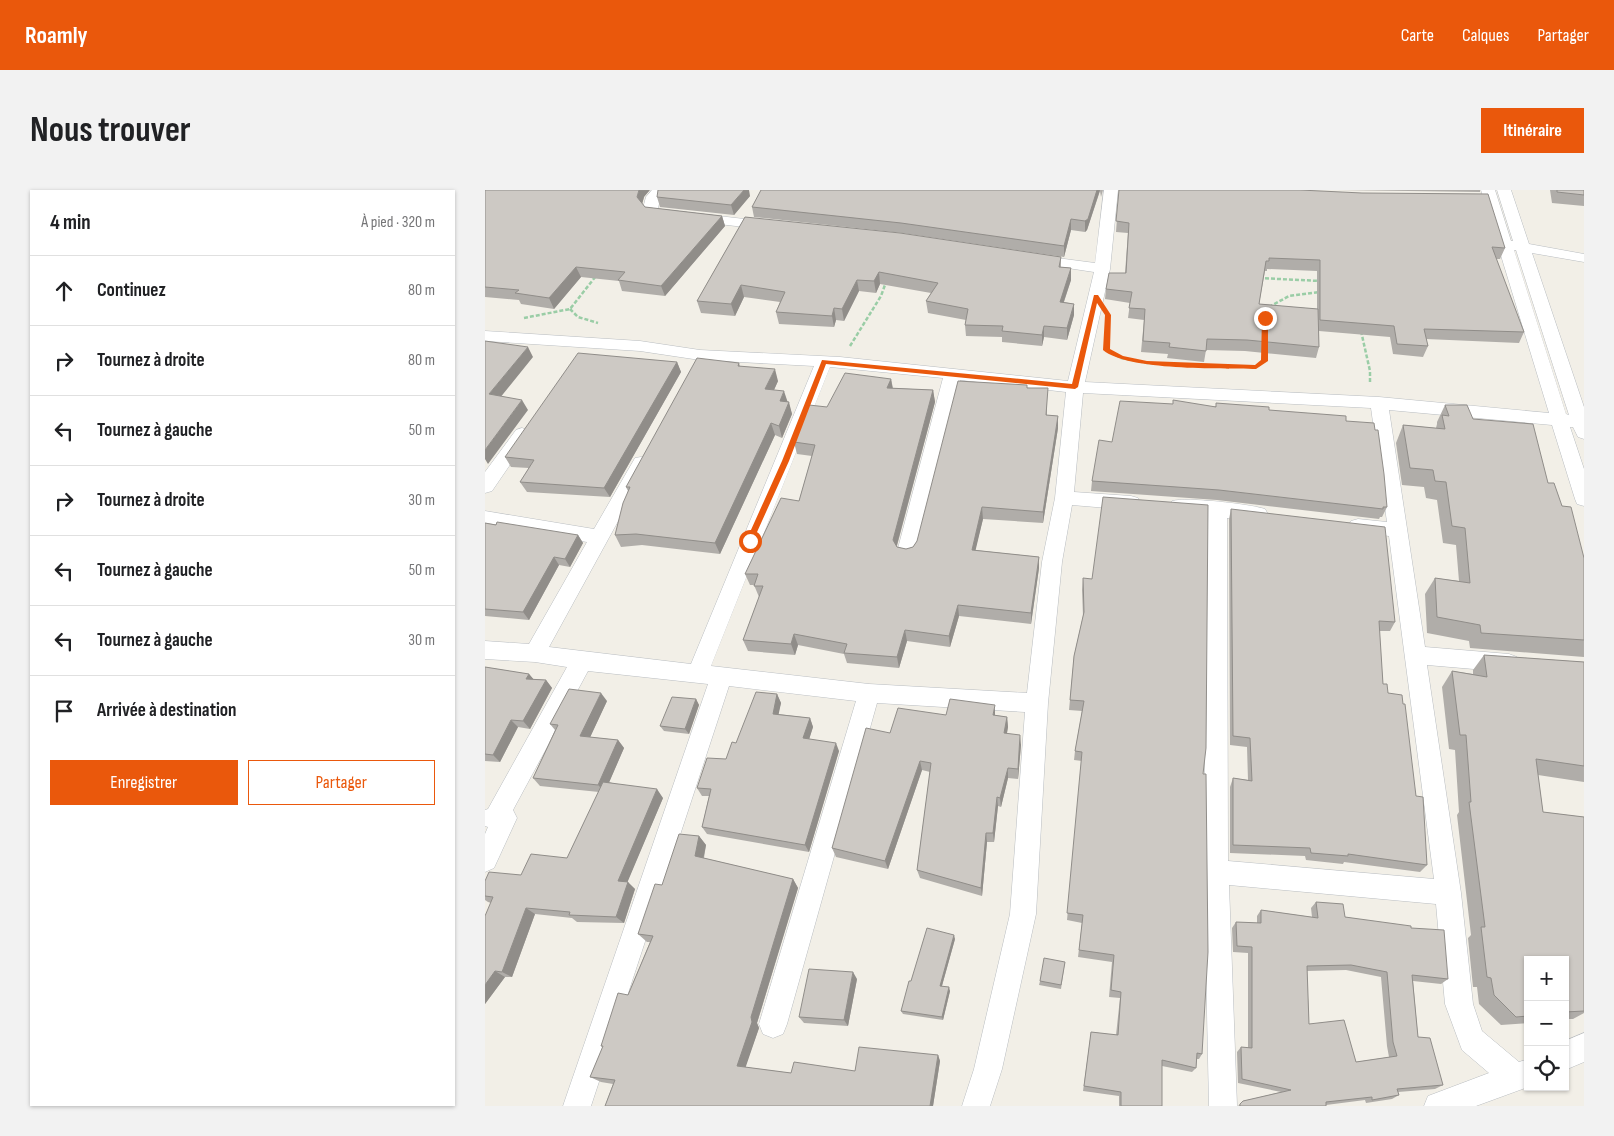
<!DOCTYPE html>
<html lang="fr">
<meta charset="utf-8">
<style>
body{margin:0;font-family:"Sofia Sans Condensed",sans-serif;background:#f2f2f2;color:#202124}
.controls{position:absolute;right:15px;bottom:15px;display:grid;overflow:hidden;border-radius:0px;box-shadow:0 1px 4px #0004}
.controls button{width:45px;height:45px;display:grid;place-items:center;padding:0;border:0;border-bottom:1px solid #e0e0e0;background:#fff;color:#202124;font:25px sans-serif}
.stop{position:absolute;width:15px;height:15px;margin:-11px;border:4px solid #ea580c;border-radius:50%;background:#fff}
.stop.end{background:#ea580c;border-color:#fff;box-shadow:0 1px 5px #0008}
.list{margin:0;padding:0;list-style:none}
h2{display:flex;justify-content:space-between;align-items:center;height:65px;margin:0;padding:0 20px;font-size:21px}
h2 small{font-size:16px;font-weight:400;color:#757577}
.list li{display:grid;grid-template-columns:32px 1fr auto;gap:15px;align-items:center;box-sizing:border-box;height:70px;padding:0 20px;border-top:1px solid #e0e0e0}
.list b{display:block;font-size:19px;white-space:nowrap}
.list em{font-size:16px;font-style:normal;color:#757577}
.actions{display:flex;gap:10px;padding:15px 20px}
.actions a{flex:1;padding:11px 0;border:1px solid #ea580c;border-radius:0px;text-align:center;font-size:18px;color:#ea580c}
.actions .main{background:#ea580c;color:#fff}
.icon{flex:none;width:28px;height:28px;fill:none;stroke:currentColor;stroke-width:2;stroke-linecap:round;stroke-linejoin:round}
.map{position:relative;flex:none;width:1099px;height:916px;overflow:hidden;border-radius:0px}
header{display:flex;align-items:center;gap:30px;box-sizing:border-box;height:70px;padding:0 25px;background:#ea580c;color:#fff}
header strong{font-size:24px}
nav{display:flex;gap:28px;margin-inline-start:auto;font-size:18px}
.intro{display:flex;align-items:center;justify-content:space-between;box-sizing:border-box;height:120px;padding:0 30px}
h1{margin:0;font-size:35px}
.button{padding:12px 22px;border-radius:0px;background:#ea580c;color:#fff;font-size:18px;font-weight:700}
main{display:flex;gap:30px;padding:0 30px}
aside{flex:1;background:#fff;border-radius:0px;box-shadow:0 1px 4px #0004}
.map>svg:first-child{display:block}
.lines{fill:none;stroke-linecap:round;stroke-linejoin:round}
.street-casing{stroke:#b9bdc1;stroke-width:1}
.path{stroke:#9acda6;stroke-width:2.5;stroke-dasharray:4 2;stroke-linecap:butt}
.street{fill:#fff;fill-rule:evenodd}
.wall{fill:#b0ada9;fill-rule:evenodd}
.shaded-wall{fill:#908d89}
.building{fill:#cdc9c4;stroke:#908d89;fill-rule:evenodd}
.route{fill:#ea580c}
</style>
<header>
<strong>Roamly</strong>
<nav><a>Carte</a><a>Calques</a><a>Partager</a></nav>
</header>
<div class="intro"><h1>Nous trouver</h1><a class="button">Itinéraire</a></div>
<main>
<aside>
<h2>4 min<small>À pied · 320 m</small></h2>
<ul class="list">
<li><svg class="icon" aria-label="ahead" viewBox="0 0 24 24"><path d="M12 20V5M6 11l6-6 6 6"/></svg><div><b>Continuez</b></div><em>80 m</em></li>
<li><svg class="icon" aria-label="right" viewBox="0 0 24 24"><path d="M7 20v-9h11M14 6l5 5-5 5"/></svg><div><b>Tournez à droite</b></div><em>80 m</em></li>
<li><svg class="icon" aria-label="left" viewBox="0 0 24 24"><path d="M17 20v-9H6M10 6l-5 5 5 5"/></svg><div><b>Tournez à gauche</b></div><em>50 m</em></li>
<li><svg class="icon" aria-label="right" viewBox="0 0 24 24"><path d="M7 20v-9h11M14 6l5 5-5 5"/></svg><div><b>Tournez à droite</b></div><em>30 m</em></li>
<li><svg class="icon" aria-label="left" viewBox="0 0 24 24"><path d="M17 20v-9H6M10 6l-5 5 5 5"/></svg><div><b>Tournez à gauche</b></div><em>50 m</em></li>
<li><svg class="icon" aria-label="left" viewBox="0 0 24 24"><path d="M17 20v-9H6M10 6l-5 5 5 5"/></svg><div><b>Tournez à gauche</b></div><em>30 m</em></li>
<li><svg class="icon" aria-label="arrive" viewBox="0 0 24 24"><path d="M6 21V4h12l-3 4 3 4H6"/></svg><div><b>Arrivée à destination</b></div></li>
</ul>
<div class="actions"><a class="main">Enregistrer</a><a>Partager</a></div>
</aside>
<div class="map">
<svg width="1099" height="916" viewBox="0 0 1099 916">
<rect width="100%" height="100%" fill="#f2efe7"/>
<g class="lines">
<g class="street-casing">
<path id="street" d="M167,0H181L175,8L173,19L285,32L290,33L292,36L290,39L285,40L164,26L158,18L161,7Z
M619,0H633L625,79L600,192L894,207L1064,223L996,0H1010L1026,51H1028L1012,0H1026L1044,54L1099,64V72L1047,63L1099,217V249L1093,247L1088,237H1085L1099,279V316L1092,314L1090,309L1067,235L904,220L940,457L1024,464L1032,467L1035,473L1032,479L1024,482L942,475L976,703L988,814L997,841L1034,872L1043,869V897L991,916H939L943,906L1004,883L977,860L960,814L951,714L744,695L752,916H724L719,682L722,326L687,321L685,316L687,311C702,307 764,314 780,319L783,324L780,329L773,331L742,328L743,671L949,689L904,346L866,341L863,336L866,331L873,329L902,332L886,218L598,203L589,302L646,306L653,308L655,313L653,318L646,320L587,315L577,372L563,513L551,724L517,879L505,916H477L489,879L525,724L540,522L392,513L302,834L298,844L288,848L278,844L274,834L371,511L244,496L106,916H78L223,494L103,481L28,620L32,628L9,678L0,682V644L3,637L0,636V620L3,619L82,477L50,472L0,469V451L44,454L102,352L0,335V321L109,339L150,268L156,267L162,268L165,273L64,457L206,474L329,176L215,170L155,161L0,151V141L155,151L215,160L355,167L583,191L609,82L549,73L544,72L542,69L544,66L549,65L610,73ZM1029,60H1031L1084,225L1081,224ZM345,177L458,188L412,362L415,367L422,369L429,367L432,362L475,190L581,202L570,308L557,372L542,503L384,494L226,476Z
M37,238L43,240L46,244L7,301L0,303V282L31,240Z
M1099,843V872L1080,880V851Z"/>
</g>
<path class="path" d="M774,88L835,91
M784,117L804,106L835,102
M85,119L93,127L113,133
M39,128L85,119L111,86
M876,141L885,181V194
M365,156L396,106L401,92
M622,158V160L636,168L662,173L771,177L780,171V159"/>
<use href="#street" class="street"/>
</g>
<path class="wall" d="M0,0L159,7L157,14L160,17L237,26L240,36L180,106L137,101L134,91L96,87L69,119L36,114L34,110L0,107Z
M276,0H618L616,7L615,1L602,40L600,42L586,40L579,67L417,43L269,27L267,17Z
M634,0L1020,58L1015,69H1011L1039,142L1034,153L941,149L943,156L938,167L908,164L905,147L834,141V157L831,168L760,161L721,160L719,172L682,168L683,164L656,162L659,130L643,128L645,113L620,109L621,99L640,83L643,43L631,42ZM782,79L832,81V119L774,114L780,81H782Z
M852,0H995V2Z
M1065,0H1099V16L1067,13Z
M265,6L249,25L175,17L172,7Z
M260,27L576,67V77L586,78V90L579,112L589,114V125L582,150L559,147L557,156L517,152V147L481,146L480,135L481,130L443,123L441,111L446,103L395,94L391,103L374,101L359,131L351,130L349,137L294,134L291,122L295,112L259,107L250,126L216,123L212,111Z
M192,172L196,182L125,307L42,302L35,292L44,278L26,277L20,267Z
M254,173L255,176L293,191L289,200L303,212L307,224L297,248L290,245L235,364L157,355L136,357L130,345L143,301L141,297Z
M406,189L408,198L448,200L450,212L412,356V357L421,359L428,357L542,195V198L562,211V225L573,226V238L558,333L498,329L490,360L554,367V378L546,434L474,426L465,457L422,451L414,478L362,473L359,464L313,455L310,465L263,461L258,450L274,407L269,395H265L260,384L314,311L327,266L312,264L309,252Z
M731,213L861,231L902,317L897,327H895L894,329L732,310L606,301L607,291L627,252L731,216Z
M960,215L988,229L1063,293L1077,316L1099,368V467L985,458L984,451L942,443L940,404L950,388L974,391L971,355L958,353L952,310L941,308L939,297L917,295L911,253L918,235L951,238L952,234V232Z
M746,319L910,432L905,441H894L898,494L903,503L931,606L942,675L935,682L859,672L858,674L821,670L820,666L745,663V597L748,588L763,590L762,557L745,555L744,329Z
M0,333L93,345L98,353L85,377L74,375L44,430L0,426Z
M598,388L718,584L717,864L714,869H712L711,878L707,882L677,876V916H634V906L598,901L606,842L631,845L635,808L624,807L627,772L593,767L597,733L582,730L597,571L589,570L590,561L597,521L584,520L589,466L598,426L597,400Z
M999,465L1099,472V592L1053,585L1058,622L1099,627V823L1088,829H1080V770H1043V833L1016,835L994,814L992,797H988L983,748L986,745L972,625L974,622L970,560L964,559L957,497L967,481L988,484V480Z
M0,477L44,484L48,489L61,490L67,498L45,539L33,537L15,572L0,571Z
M292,504L296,513L293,524L325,528L328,537L324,549L354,561L324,662L222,644L217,637L224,606H217L212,598L241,569L251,553Z
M211,509L214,515L204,544L179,541L175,536Z
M122,511L105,547L133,550L139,558L124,592L178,608L142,692L150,699L139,733L92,732L87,728L50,724L27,787H20L0,814L6,713L3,712L0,710V691L36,685L82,668L114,602L55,596L48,588L70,540L65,534Z
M461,525H510L522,527L523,537L522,543L536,555L533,589L523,588L516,617L513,616L509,652H502L497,706L435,688L432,680L445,582L437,580L403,679L351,667L347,658L405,543Z
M214,646L221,655L219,668L308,689L313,698L272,833L274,838L260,877L306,883L370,881L453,865L455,871L448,916H120L128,894L116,892L105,887L118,857L116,856L143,805L165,752H162L153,744L177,695Z
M831,712L860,727L926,738L963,789L956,794L928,791L933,847L958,895L950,899L913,902L914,905L907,909L881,913L880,910L841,915V916H753L758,911L796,902L753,893L752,862L756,857L763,858V763L748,762L747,738L751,732L772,733V726L776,720L827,727L826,718ZM861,780L896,787L902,856L904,867L871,872L824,834L822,781Z
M470,749L457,796L465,801L458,830L418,824L416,821L426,791Z
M580,772L576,799L554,795L555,791Z
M372,789L363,836L319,833L314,827Z"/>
<path class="shaded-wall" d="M154,0H165L159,7L156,18L152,7Z
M259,0H264L265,6L249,25L246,15Z
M612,0H615L602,40L600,42V31Z
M237,26L240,36L180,106L176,96Z
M586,29V40L579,67V56Z
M91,77L96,87L69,119L64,108Z
M586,78V90L575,123V112Z
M394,82L395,94L391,103L389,91Z
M372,90L374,101L359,131L357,119Z
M256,95L259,107L250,126L246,114Z
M589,114V125L582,150V138Z
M349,118L351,130L349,137L347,126Z
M559,136V147L557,156V145Z
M43,157L48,167L10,214L4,204Z
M192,172L196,182L125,307L119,298Z
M290,179L293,191L284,211L280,199Z
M406,189L408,201L402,198Z
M448,200L450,212L410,362L408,350Z
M299,201L303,213L295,211Z
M37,210L43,220L3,274L0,269V260Z
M304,212L307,224L297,248L294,236Z
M573,226V238L558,333V322Z
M286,233L290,245L235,364L230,353Z
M497,317L498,329L488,371L487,360Z
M93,345L98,353L85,377L80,369Z
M69,367L74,375L44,430L38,422Z
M554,367V378L546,434V423Z
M473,415L474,426L465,457L464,446Z
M420,440L422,451L414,478L412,467Z
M309,444L313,455L310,465L306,454Z
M44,484L51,492L41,489Z
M61,490L67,498L45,539L38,531Z
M116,503L122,511L102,554L95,546Z
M292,504L296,513L292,532L288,524Z
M211,509L214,515L204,544L200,539Z
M510,515V525H508Z
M522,527L523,537L520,553L519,543Z
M325,528L328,537L322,556L318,548Z
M26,530L33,537L15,572L8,565Z
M535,545L536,555L533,589V579Z
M133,550L139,558L120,602L113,595Z
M351,553L354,561L324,662L320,655Z
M435,571L437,580L403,679L400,671Z
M523,578V588L516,617L515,608Z
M172,599L178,608L140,698L133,691Z
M512,607L513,616L509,652L508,643Z
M501,643L502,652L497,706L496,698Z
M214,646L221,655L217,675L210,666Z
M308,689L313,698L272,833L274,838L259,882L252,876L266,827Z
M143,692L150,699L139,733L131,727Z
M41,718L50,724L27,787L17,782Z
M469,745L470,749L456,799L455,796Z
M10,781L20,787L0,814V795Z
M368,782L372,789L363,836L359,830Z
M464,797L465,801L458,830L457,827Z
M453,865L455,871L448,916H445Z"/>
<path class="building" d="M0,0H154L152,7L160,17L237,26L176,96L133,90L140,82L91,77L64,108L30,103L34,100L0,97Z
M173,0H259L246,15L172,7Z
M276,0H612L603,29L600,31L586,29L579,56L416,33L267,17Z
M634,0H815L877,3L1003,4L1020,58L1007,57L1039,142L939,139L943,156L912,154L909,136L835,130V70L784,68V71H781L774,114L833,119L834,157L762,150L722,149L721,161L684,157L685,153L658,151L660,119L644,118L647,102L621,99L624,83H641L644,33L631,31Z
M1072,0H1099V5L1072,2Z
M260,27L415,43L576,67L574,77L586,78L575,112L589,114L582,138L559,136L557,145L517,141L518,136L480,135L483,119L441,111L453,93L394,82L389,91L372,90L357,119L349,118L347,126L291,122L300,102L256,95L246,114L212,111Z
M0,151L43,157L4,204L37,210L0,260Z
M93,163L192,172L119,298L35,292L49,270L20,267Z
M212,168L254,173L253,176L290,179L280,199L299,201L295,211L304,212L294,236L286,233L230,353L151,344L130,345L138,313L145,297H141Z
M360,183L406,189L402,198L448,200L408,350L412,357L421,359L428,357L432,351L473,191L542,195V198H563L561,225L573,226L558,322L497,317L487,360L554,367L546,423L473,415L464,446L420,440L412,467L359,463L362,454L309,444L306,454L258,450L278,396H269L273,384H260L296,308L314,311L330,255L309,252L324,215L342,217Z
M688,210L731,217V213L784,217V220L861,226V231L889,233L890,240H893L899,284L902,317H898V319L734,300L607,291L614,250L627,252L635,211L688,214Z
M960,215H982L988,229L1048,234L1063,293H1069L1077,316L1086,317L1099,368V450L996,443L995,435L952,427L950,388L985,393L980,338L967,336L961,292L950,291L948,280L925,278L918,235L960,239L957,225L964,226Z
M618,307L723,315L721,558L718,584H721L723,762L717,864L712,863L711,878L677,870V916H636V902L599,896L606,842L633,845L636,802L626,800L629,765L594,760L598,725L582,723L597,562L590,561L599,511L585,510L589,466L599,422L598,388L607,389Z
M746,319L900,337L910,432L894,431L898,494H902L903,503L917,505L918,514H920L931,606L938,607L942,675L863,664V666L826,663L825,658L748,655V588L767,591L765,548L748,546Z
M12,332L93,345L80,369L69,367L38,422L0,419V333L11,335Z
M999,465L1099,472V576L1051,569L1058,622L1099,627V821L1080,822V770H1043V826L1031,827L1009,805L1006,788L1002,787L996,737H1000L984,612H986L981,545H975L967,481L1002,487Z
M0,477L44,484L41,489L61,490L38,531L26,530L8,565L0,564Z
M84,499L116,503L95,546L133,550L113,595L48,588L73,535L65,534Z
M271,502L292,504L288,524L325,528L318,548L351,553L320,655L217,637L226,599L212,598L222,568L241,569L247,552L251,553Z
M187,507L211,509L200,539L175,536Z
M465,509L510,515L508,525L522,527L519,543L535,545L533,579L523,578L515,608L512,607L508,643H501L496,698L432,680L446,573L435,571L400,671L347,658L381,538L405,543L413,518L461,525Z
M118,592L172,599L133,691L143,692L131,727L84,725L85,722L41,718L17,782L10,781L0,795V726L8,707L0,706V691L4,682L36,685L46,664L82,668Z
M194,644L214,646L210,666L308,689L266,827L267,832L252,876L306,883L309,872L370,881L374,857L453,865L445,916H120L130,890L105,887L118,856H116L133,803L143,805L168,746L153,744L170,694L177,695Z
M831,712L858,714L860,727L926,736V738L959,740L963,789L927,785L933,847L945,848L958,895L912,899L914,905L887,910V907L841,912V916H755V914L758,911L806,900L757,889L756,857L767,858V757L752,756L751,732L776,733V720L833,728ZM866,775L902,782L908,852L912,866L871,872L859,830L824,834L822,776Z
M442,738L469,745L455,796L464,797L457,827L416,821L424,791H426Z
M559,768L580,772L576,795L555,791Z
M324,779L368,782L359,830L314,827Z"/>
<path class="route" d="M609,105H613L626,125L625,159L638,166L662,171L770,175L776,170L777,128L780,126L783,128V171L771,179C736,178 643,181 618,160L620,125L612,113L593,197L590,199L341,174L304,271L268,351L265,353H262L261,351L297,271L337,170L587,194Z"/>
</svg>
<div class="controls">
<button>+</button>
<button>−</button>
<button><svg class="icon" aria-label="locate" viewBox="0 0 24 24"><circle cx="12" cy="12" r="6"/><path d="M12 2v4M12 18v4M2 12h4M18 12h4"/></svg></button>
</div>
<div class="stop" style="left:265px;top:351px"></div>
<div class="stop end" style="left:780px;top:128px"></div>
</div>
</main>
